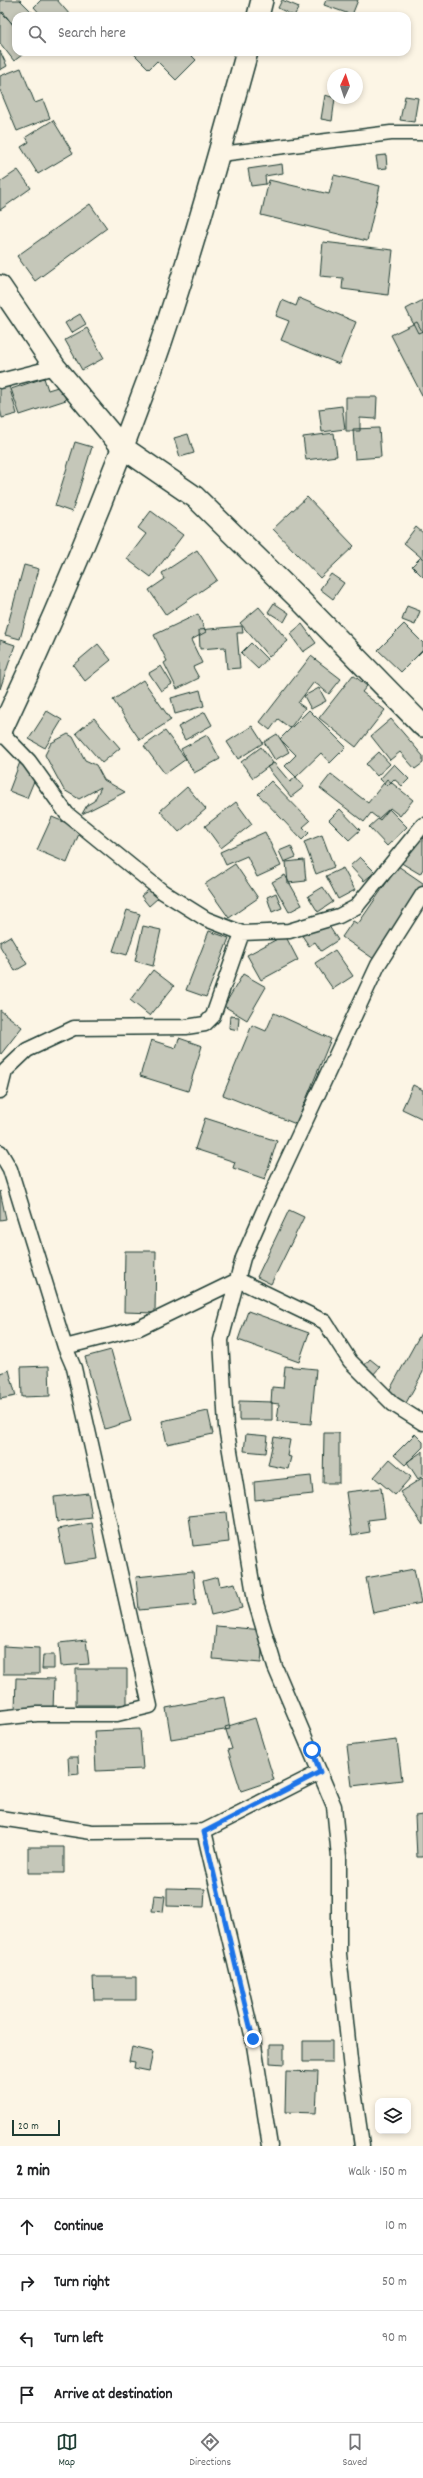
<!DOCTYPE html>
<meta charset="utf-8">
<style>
body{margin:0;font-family:Dekko,sans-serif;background:#f6f6f6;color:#202124}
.controls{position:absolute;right:12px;bottom:12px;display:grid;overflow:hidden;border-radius:8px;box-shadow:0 2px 6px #0003}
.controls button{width:36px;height:36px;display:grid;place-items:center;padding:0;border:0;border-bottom:1px solid #e0e0e0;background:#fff;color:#202124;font:20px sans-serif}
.compass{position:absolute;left:327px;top:68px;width:36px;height:36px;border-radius:50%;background:#fff;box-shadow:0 2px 6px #0003;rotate:3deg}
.scale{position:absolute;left:12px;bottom:10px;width:48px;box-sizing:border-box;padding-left:4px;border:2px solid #1f3d34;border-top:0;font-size:11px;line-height:14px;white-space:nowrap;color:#1f3d34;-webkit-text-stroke:3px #fcf5e5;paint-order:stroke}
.stop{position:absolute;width:12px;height:12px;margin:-9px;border:3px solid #1a73e8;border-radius:50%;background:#fff}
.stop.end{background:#1a73e8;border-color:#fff;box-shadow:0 1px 4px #0008}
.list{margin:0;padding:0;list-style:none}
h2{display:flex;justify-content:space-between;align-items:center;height:52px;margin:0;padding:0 16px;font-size:17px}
h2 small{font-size:13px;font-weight:400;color:#757577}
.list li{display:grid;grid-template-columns:26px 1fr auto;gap:12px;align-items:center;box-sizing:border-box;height:56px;padding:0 16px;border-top:1px solid #e0e0e0}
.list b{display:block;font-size:15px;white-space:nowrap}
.list em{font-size:13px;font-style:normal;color:#757577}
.icon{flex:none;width:22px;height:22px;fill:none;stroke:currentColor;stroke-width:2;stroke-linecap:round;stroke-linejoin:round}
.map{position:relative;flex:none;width:423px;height:2146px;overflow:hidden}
.search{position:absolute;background:#fff;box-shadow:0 2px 6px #0003;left:12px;right:12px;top:12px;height:44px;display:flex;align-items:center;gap:10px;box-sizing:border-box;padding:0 14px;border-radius:12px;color:#757577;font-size:15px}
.sheet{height:276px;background:#fff}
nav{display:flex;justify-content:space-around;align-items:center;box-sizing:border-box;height:56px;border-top:1px solid #e0e0e0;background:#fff;font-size:11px;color:#757577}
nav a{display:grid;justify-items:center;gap:2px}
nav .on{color:#1f3d34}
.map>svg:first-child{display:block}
.building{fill:#c5c7b9;stroke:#1f3d34}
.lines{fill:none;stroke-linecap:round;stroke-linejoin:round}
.street-casing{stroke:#1f3d34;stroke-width:17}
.secondary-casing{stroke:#1f3d34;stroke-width:24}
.street{stroke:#fcf5e5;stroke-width:14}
.secondary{stroke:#fcf5e5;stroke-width:21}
.route{stroke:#1a73e8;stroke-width:5}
</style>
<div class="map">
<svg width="423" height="2146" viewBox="0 0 423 2146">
<rect width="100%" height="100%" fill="#fcf5e5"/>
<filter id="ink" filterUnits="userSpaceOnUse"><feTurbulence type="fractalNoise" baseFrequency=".025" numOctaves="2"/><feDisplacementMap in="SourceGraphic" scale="8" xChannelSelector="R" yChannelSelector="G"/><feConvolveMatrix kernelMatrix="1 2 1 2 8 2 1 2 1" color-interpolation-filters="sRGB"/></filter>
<g filter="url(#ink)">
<path class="building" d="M0,0H20L36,16H16V27L0,11Z
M41,0H57L71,16H42L34,7Z
M282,0L299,7L294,16L278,8Z
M326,0H358L352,15L324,5Z
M3,12L16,29V52H26L14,61L0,43V14Z
M0,51L7,66L0,70Z
M132,52H188L196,60L176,80L157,61L149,69Z
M21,68L35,103L43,100L50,118L17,131L0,90V76Z
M325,95L335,98L332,121L321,119Z
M405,96L418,98L414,122L400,120Z
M53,120L73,153L38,174L21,147L29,142L26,137Z
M386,155L387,168L378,169L376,156Z
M282,164L283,173L265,176L266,184L251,186L248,169Z
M18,170L31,188L0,210V182Z
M334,175L380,186L367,241L261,215L269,180L329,194Z
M90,204L107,228L35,281L17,256Z
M323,242L393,250L388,295L342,289L343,278L320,276Z
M299,298L356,322L339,364L281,340L289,321L276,316L282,300L296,306Z
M423,300V331L418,333L406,309Z
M80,314L86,324L71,333L65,323Z
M417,322L423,333V397L391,335Z
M87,328L104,358L82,370L65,340Z
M44,378L48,390L61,386L66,400L20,415L11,389Z
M8,382L17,414L2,418L0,409V384Z
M346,397H377L376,419L360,418V431H346Z
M342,406L345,429L322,432L319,409Z
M379,428L381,457L355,459L353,429Z
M334,433L337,456L306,460L303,437Z
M188,434L194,453L180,457L174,438Z
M75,442L92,447L72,512L55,506Z
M307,497L354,546L320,578L273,529Z
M151,511L183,535L151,577L127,559L146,534L138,528Z
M416,527L423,533V559L404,543Z
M197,550L217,580L166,615L149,590L165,579L162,573Z
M421,557L423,559V577L412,566Z
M24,565L39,569L20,639L5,635Z
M331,574L344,583L333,599L320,589Z
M274,603L289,613L284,622L268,612Z
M407,606L420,611L415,625L402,620Z
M259,607L288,641L269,657L240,623Z
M198,614L206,632L191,640L202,663L193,667L199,678L177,689L164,663L167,661L154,635Z
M302,624L316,643L303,652L290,634Z
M404,624L423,643V650L401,672L378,650Z
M242,626L243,633H237L240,668L227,669L225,647L200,649L199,630Z
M0,640L15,645L0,689Z
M251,643L267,659L258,669L241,653Z
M98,644L111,660L85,681L73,665Z
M311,656L341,679L329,694L314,682L298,703L305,708L290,728L278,719L270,730L260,722Z
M161,666L172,684L161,691L149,673Z
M353,675L367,686L362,692L385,710L356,747L319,718Z
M143,680L171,720L140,740L113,700Z
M319,688L326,701L311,709L304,696Z
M200,690L204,706L175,714L171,698Z
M309,710L346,747L330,763L321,753L296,777L285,766L296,755L280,739Z
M47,711L62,720L45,748L29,739Z
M205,712L212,725L185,740L178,727Z
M94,718L120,748L102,763L76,733Z
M391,719L423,756V763L415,769L400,752L390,760L371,736Z
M252,726L263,743L238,759L227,742Z
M165,731L186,759L165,774L144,746Z
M68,734L73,737L85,760L96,765L104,780L125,792L82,814L87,805L94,801L101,787L79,799L64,790L45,755L51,743Z
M277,734L289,752L275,760L264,742Z
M207,735L220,759L194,773L181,749Z
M261,747L273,763L253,778L241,762Z
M379,752L390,764L377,776L366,764Z
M20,762L39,769L27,798L9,791Z
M274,763L290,782L296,777L304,787L291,797L267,767Z
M394,764L409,779L402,786L394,779L387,786L380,779Z
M331,774L368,803L387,779L413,800L400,816L390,808L380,820L371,813L364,822L320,788Z
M271,781L310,821L303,827L309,833L302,840L258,794Z
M187,787L206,809L179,832L160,811Z
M236,802L252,824L221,848L205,826Z
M340,809L360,830L349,840L329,820Z
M389,809L407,827L387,846L369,827Z
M52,817L81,829L67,863L37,850Z
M423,830V869L420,874L398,861L405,850L409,853Z
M265,832L281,866L257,877L247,856L226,865L220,852Z
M322,835L334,867L316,874L304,842Z
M291,846L296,857L284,862L279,851Z
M360,857L375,872L364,881L350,866Z
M304,860L306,881L288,883L286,862Z
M235,864L258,898L229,918L205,884Z
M398,866L423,883V889L374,959L342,937L353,921L358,924Z
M343,868L355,890L338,899L326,876Z
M285,875L302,905L289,912L272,882Z
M323,887L333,902L318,912L308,896Z
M151,888L158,898L149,906L141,896Z
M276,893L282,908L272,912L267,897Z
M127,910L140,914L127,955L113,951Z
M325,920L338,940L321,951L315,942L309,946L301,934Z
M143,926L161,930L153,966L135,961Z
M209,931L229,938L206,997L186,990Z
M285,935L298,960L261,980L247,955Z
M10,936L27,964L15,971L0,946V942Z
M335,950L353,976L333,989L315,963Z
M153,970L174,986L150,1016L130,1000Z
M243,974L266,987L247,1020L224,1006Z
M0,1010L22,1027L1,1054L0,1053Z
M274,1013L331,1039L296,1124L223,1095L252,1025L266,1031Z
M230,1016L239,1017L238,1030L229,1028Z
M179,1038L202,1046L188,1091L140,1076L151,1040L176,1048Z
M413,1085L423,1090V1119L402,1109Z
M205,1118L277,1141L265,1179L233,1168L235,1162L195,1149Z
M0,1191L6,1219L0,1220Z
M289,1210L304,1217L271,1284L257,1277Z
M125,1251H156L155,1313L124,1312Z
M248,1311L309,1333L299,1362L238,1340Z
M421,1333L423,1335V1372L406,1403L388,1393Z
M111,1350L131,1421L105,1429L85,1357Z
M370,1359L380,1367L372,1376L362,1368Z
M49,1366L50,1396L22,1397L21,1367Z
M285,1366L316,1369L311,1424L277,1421L279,1404L271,1403L272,1387L283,1388Z
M9,1370L16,1396L0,1399V1373Z
M239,1401L272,1402V1420H239Z
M208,1411L213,1434L167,1444L162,1421Z
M324,1433H339V1483H323Z
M246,1434L268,1436L266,1453L244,1451Z
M415,1434L423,1442V1447L405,1465L394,1455Z
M274,1437L290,1440L287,1456L291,1457L288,1469L268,1465Z
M423,1451V1476L418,1479L407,1462Z
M390,1459L411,1477L395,1495L374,1477Z
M311,1476L313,1494L255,1500L254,1482Z
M422,1478L423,1479V1525L400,1492Z
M381,1488L385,1518L368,1520L370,1532L352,1535L346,1492Z
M88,1493L92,1518L57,1522L54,1497Z
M226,1512L229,1542L193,1546L189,1516Z
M92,1523L98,1559L65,1564L58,1529Z
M414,1569L421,1603L373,1613L366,1578Z
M193,1571L196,1605L139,1610L136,1577Z
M218,1577L220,1586L235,1583L242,1608L211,1615L203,1581Z
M216,1626L264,1630L261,1663L213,1659Z
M86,1640L89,1664L61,1666L59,1643Z
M3,1646L39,1648V1674H3Z
M43,1655H54V1669H42Z
M76,1669H127V1705H76Z
M16,1678L54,1679L53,1711L15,1710Z
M224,1697L230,1729L171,1739L166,1708Z
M255,1718L274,1780L241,1791L228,1750L232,1749L225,1727Z
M140,1729L143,1769L96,1771L94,1731Z
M397,1740L402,1780L352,1786L347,1746Z
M68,1757H78L79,1774L69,1775Z
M423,1815V1857H417L415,1816Z
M28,1847H64V1873H28Z
M167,1888L205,1889L204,1907L167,1906Z
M154,1895L165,1896L163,1912L152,1911Z
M93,1977H136V2000H94Z
M303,2041H332V2062H303Z
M270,2045H284V2064L270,2063Z
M132,2047L153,2052L149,2071L134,2068L135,2062L129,2061Z
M286,2071L318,2072L316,2113L285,2112Z"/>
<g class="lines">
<g class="street-casing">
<path id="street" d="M221,154L391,133H423
M0,381L55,367
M1,732L29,761L67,814L163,892L206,919L242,933L289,931L339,916L356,907L423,825
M0,1091L5,1071L27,1050L74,1028L186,1027L205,1024L213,1016L242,933
M0,1152L10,1169L65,1347L74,1368L150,1706L117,1714H37L0,1718
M65,1347L139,1328L238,1280L325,1322L350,1361L393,1404L423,1423
M0,1818L92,1832L204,1831L320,1772
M204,1831L253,2039L270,2146
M362,2146L351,2070L339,1954V1857L334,1806L275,1667L255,1600L226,1427L221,1340L243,1258L264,1210L378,965L423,894"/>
</g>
<g class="secondary-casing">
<path id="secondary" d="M258,16L262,0
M0,286L55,367L122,447L195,497L301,601L423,726
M0,733C55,617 105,498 149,377C187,270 217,161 247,52"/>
</g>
<use href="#street" class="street"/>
<use href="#secondary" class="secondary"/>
</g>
</g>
<g class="lines" filter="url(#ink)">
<path class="route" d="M253,2039L204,1832L320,1772L312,1750"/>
</g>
</svg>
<div class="controls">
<button><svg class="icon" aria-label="layers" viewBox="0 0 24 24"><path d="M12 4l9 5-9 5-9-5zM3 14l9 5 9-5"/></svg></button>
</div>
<svg class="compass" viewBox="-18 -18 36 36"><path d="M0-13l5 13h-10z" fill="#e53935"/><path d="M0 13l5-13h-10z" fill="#757577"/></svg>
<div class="scale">20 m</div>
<div class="stop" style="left:312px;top:1750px"></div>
<div class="stop end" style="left:253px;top:2039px"></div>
<div class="search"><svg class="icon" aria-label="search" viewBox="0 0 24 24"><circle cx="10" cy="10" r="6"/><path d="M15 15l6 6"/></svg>Search here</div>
</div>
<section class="sheet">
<h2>2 min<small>Walk · 150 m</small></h2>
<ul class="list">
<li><svg class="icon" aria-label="ahead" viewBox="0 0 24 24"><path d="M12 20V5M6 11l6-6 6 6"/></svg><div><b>Continue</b></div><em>10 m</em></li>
<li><svg class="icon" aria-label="right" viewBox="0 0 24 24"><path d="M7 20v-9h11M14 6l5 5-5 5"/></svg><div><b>Turn right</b></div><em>50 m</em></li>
<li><svg class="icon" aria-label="left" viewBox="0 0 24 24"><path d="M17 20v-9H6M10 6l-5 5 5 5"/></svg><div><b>Turn left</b></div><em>90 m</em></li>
<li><svg class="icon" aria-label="arrive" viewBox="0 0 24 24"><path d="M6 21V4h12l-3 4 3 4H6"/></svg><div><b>Arrive at destination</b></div></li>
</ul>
</section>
<nav>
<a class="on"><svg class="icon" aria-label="map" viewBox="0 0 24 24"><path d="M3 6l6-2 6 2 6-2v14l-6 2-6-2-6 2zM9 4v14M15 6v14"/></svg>Map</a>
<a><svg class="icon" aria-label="directions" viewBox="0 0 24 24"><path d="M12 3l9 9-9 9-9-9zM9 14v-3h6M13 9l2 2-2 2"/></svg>Directions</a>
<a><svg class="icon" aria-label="saved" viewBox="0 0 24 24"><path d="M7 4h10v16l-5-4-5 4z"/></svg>Saved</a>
</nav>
